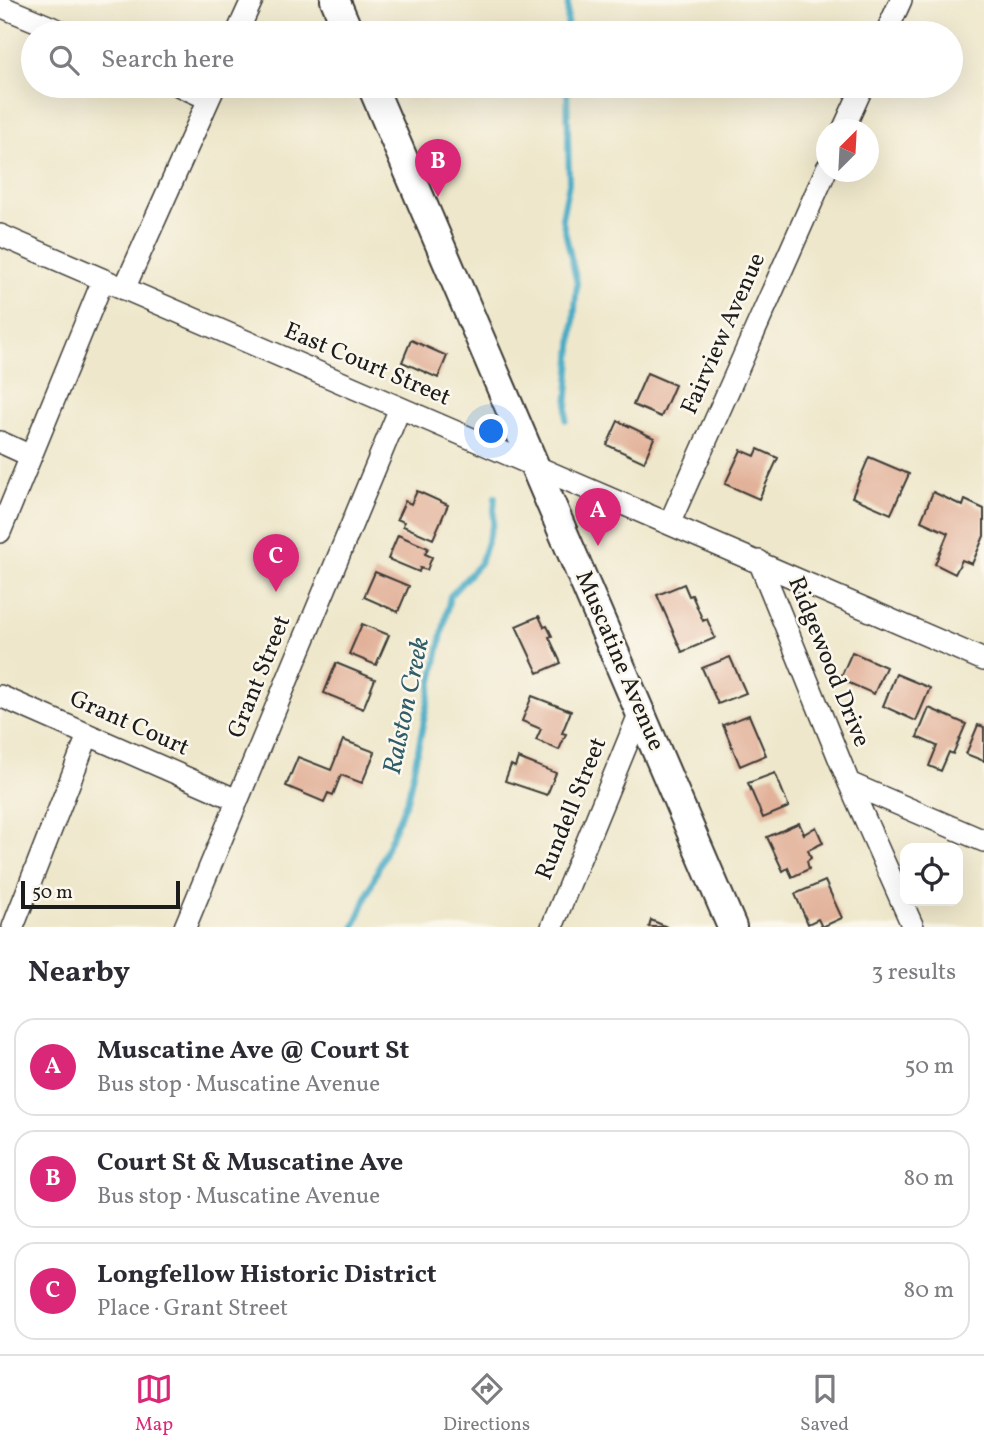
<!DOCTYPE html>
<meta charset="utf-8">
<style>
body{margin:0;font-family:Vollkorn,serif;background:#f7f7f7;color:#2b2b33}
.controls{position:absolute;right:21px;bottom:21px;display:grid;overflow:hidden;border-radius:14px;box-shadow:0 7px 28px #0002}
.controls button{width:63px;height:63px;display:grid;place-items:center;padding:0;border:0;border-bottom:2px solid #e1e1e2;background:#fff;color:#2b2b33;font:35px sans-serif}
.compass{position:absolute;left:816px;top:119px;width:63px;height:63px;border-radius:50%;background:#fff;box-shadow:0 7px 28px #0002;rotate:24deg}
.scale{position:absolute;left:21px;bottom:18px;width:159px;box-sizing:border-box;padding-left:7px;border:4px solid #1c1c1c;border-top:0;font-size:19px;line-height:24px;white-space:nowrap;color:#1c1c1c;-webkit-text-stroke:5px #fbf7ec;paint-order:stroke}
.you{position:absolute;left:492px;top:432px;width:24px;height:24px;margin:-18px;border:5px solid #fff;border-radius:50%;background:#1a73e8;box-shadow:0 0 0 10px #1a73e833}
.badge{display:grid;place-items:center;width:46px;height:46px;border-radius:50%;background:#db2777;color:#fff;font-size:23px;font-weight:700}
.pin{position:absolute;translate:-50% -58px;filter:drop-shadow(0 2px 4px #0008)}
.pin::after{content:'';position:absolute;top:37px;width:24px;height:21px;background:inherit;clip-path:polygon(0 0,100% 0,50% 100%)}
.list{margin:0;padding:0;list-style:none}
h2{display:flex;justify-content:space-between;align-items:center;height:91px;margin:0;padding:0 28px;font-size:30px}
h2 small{font-size:23px;font-weight:400;color:#7c7c81}
.list li{display:grid;grid-template-columns:46px 1fr auto;gap:21px;align-items:center;box-sizing:border-box;height:98px;margin:0 14px 14px;padding:0 14px;border:2px solid #e1e1e2;border-radius:21px}
.list b{display:block;font-size:26px;white-space:nowrap}
.list p{margin:0;font-size:23px;white-space:nowrap;color:#7c7c81}
.list em{font-size:23px;font-style:normal;color:#7c7c81}
.icon{flex:none;width:38px;height:38px;fill:none;stroke:currentColor;stroke-width:2;stroke-linecap:round;stroke-linejoin:round}
.map{position:relative;flex:none;width:984px;height:927px;overflow:hidden}
.search{position:absolute;background:#fff;box-shadow:0 7px 28px #0002;left:21px;right:21px;top:21px;height:77px;display:flex;align-items:center;gap:18px;box-sizing:border-box;padding:0 24px;border-radius:38px;color:#7c7c81;font-size:26px}
.sheet{height:427px;background:#fff}
nav{display:flex;justify-content:space-around;align-items:center;box-sizing:border-box;height:98px;border-top:2px solid #e1e1e2;background:#fff;font-size:19px;color:#7c7c81}
nav a{display:grid;justify-items:center;gap:4px}
nav .on{color:#db2777}
.map>svg:first-child{display:block}
.lines{fill:none;stroke-linecap:round;stroke-linejoin:round}
.stream{stroke:#45aac5;stroke-width:6}
.building{fill:#e2b199}
.minor-casing{stroke:#3c3a36;stroke-width:24}
.major-casing{stroke:#3c3a36;stroke-width:32}
.minor{stroke:#fff;stroke-width:21}
.major{stroke:#fff;stroke-width:28}
.labels{text-anchor:middle;dominant-baseline:central;stroke-width:5;stroke-linejoin:round;paint-order:stroke}
.street-label{font-size:24px;fill:#1c1c1c;stroke:#fbf7ec}
.water-label{font-size:26px;font-style:italic;fill:#2e5c68;stroke:#fbf7ec}
</style>
<div class="map">
<svg width="984" height="927" viewBox="0 0 984 927">
<rect width="100%" height="100%" fill="#fbf7ec"/>
<filter id="ink" filterUnits="userSpaceOnUse"><feTurbulence type="fractalNoise" baseFrequency=".0143" numOctaves="2"/><feDisplacementMap in="SourceGraphic" scale="14" xChannelSelector="R" yChannelSelector="G"/><feConvolveMatrix kernelMatrix="1 2 1 2 8 2 1 2 1" color-interpolation-filters="sRGB"/></filter>
<filter id="wash" filterUnits="userSpaceOnUse"><feTurbulence type="fractalNoise" baseFrequency=".00686" numOctaves="4" result="noise"/><feDisplacementMap in="SourceGraphic" scale="28" xChannelSelector="R" yChannelSelector="G"/><feGaussianBlur stdDeviation="1.57" result="paint"/><feColorMatrix in="noise" values="0 0 0 0 0 0 0 0 0 0 0 0 0 0 0 0 0 1.4 0 .05"/><feComposite in="paint" operator="in"/></filter>
<g filter="url(#wash)">
<rect width="100%" height="100%" fill="#eee7cb"/>
<g class="lines">
<path class="stream" d="M567,33L568,0
M566,420L577,283L562,218L569,183L567,86
M354,927L408,797L450,596L480,563L493,524L495,497"/>
</g>
<g id="blocks">
<path class="building" d="M411,340L447,356L438,378L402,362Z
M647,373L675,385L661,417L633,405Z
M618,421L654,438L644,462L607,445Z
M758,449L778,458L759,499L725,484L741,450L755,456Z
M869,457L909,474L891,514L852,497Z
M417,491L448,505L433,539L403,526L404,522L397,519L405,501L411,504Z
M933,492L963,506L965,500L984,509V536L972,564L962,560L955,574L935,564L948,533L921,521Z
M398,535L428,548L425,554L432,557L427,570L420,568L419,572L388,559Z
M375,572L409,586L398,612L364,597Z
M684,584L689,596L692,595L703,621L707,619L715,638L682,652L657,595Z
M539,616L544,627L547,626L552,636L549,637L561,663L538,673L516,626Z
M362,624L389,635L376,665L349,654Z
M852,652L886,667L874,694L840,679Z
M730,657L746,693L718,704L702,668Z
M336,663L375,679L363,709L324,693Z
M896,674L930,688L916,721L883,706Z
M532,696L571,711L562,733L566,734L559,750L536,740L541,729L522,721Z
M929,708L966,724L953,754L949,752L941,771L929,766L937,746L917,737Z
M749,715L766,755L740,766L723,725Z
M978,725L984,727V761L966,754Z
M343,740L375,752L362,783L341,775L333,795L328,793L324,802L286,786L298,757L331,770Z
M518,758L556,773L547,795L505,781L511,765L515,767Z
M775,773L789,807L763,818L748,783Z
M799,823L804,834L816,827L823,843L808,850L811,858L807,861L809,869L792,877L788,868L783,871L767,837Z
M825,881L842,918L822,927L818,919L808,924L795,894Z
M651,920L667,927H649Z"/>
</g>
</g>
<g filter="url(#ink)">
<use href="#blocks" fill-opacity="0" stroke="#3c3a36" stroke-width="2"/>
<g class="lines">
<g class="minor-casing">
<path id="minor" d="M0,6L65,33
M237,33L252,0
M886,33L901,0
M180,86L209,99L214,88
M843,130L863,86
M0,235L984,660
M124,289L209,99
M0,442L31,456
M670,522L827,168
M0,532L103,280
M759,561L849,783L984,841
M0,696L237,800
M849,783L913,927
M13,927L88,735
M185,927L400,408
M552,927L640,712"/>
</g>
<g class="major-casing">
<path id="major" d="M335,0L349,33
M372,86L732,927"/>
</g>
<use href="#minor" class="minor"/>
<use href="#major" class="major"/>
</g>
</g>
<g class="labels">
<g class="street-label">
<text transform="translate(724 334) rotate(-66)">Fairview Avenue</text>
<text transform="translate(367 365) rotate(23)">East Court Street</text>
<text transform="translate(619 661) rotate(67)">Muscatine Avenue</text>
<text transform="translate(828 662) rotate(68)">Ridgewood Drive</text>
<text transform="translate(260 677) rotate(-68)">Grant Street</text>
<text transform="translate(129 724) rotate(24)">Grant Court</text>
<text transform="translate(572 809) rotate(-68)">Rundell Street</text>
</g>
<g class="water-label">
<text transform="translate(407 706) rotate(-78)">Ralston Creek</text>
</g>
</g>
</svg>
<div class="controls">
<button><svg class="icon" aria-label="locate" viewBox="0 0 24 24"><circle cx="12" cy="12" r="6"/><path d="M12 2v4M12 18v4M2 12h4M18 12h4"/></svg></button>
</div>
<svg class="compass" viewBox="-18 -18 36 36"><path d="M0-13l5 13h-10z" fill="#e53935"/><path d="M0 13l5-13h-10z" fill="#7c7c81"/></svg>
<div class="scale">50 m</div>
<div class="you"></div>
<div class="pin badge" style="left:598px;top:546px">A</div>
<div class="pin badge" style="left:438px;top:197px">B</div>
<div class="pin badge" style="left:276px;top:592px">C</div>
<div class="search"><svg class="icon" aria-label="search" viewBox="0 0 24 24"><circle cx="10" cy="10" r="6"/><path d="M15 15l6 6"/></svg>Search here</div>
</div>
<section class="sheet">
<h2>Nearby<small>3 results</small></h2>
<ul class="list">
<li><span class="badge">A</span><div><b>Muscatine Ave @ Court St</b><p>Bus stop · Muscatine Avenue</p></div><em>50 m</em></li>
<li><span class="badge">B</span><div><b>Court St &amp; Muscatine Ave</b><p>Bus stop · Muscatine Avenue</p></div><em>80 m</em></li>
<li><span class="badge">C</span><div><b>Longfellow Historic District</b><p>Place · Grant Street</p></div><em>80 m</em></li>
</ul>
</section>
<nav>
<a class="on"><svg class="icon" aria-label="map" viewBox="0 0 24 24"><path d="M3 6l6-2 6 2 6-2v14l-6 2-6-2-6 2zM9 4v14M15 6v14"/></svg>Map</a>
<a><svg class="icon" aria-label="directions" viewBox="0 0 24 24"><path d="M12 3l9 9-9 9-9-9zM9 14v-3h6M13 9l2 2-2 2"/></svg>Directions</a>
<a><svg class="icon" aria-label="saved" viewBox="0 0 24 24"><path d="M7 4h10v16l-5-4-5 4z"/></svg>Saved</a>
</nav>
